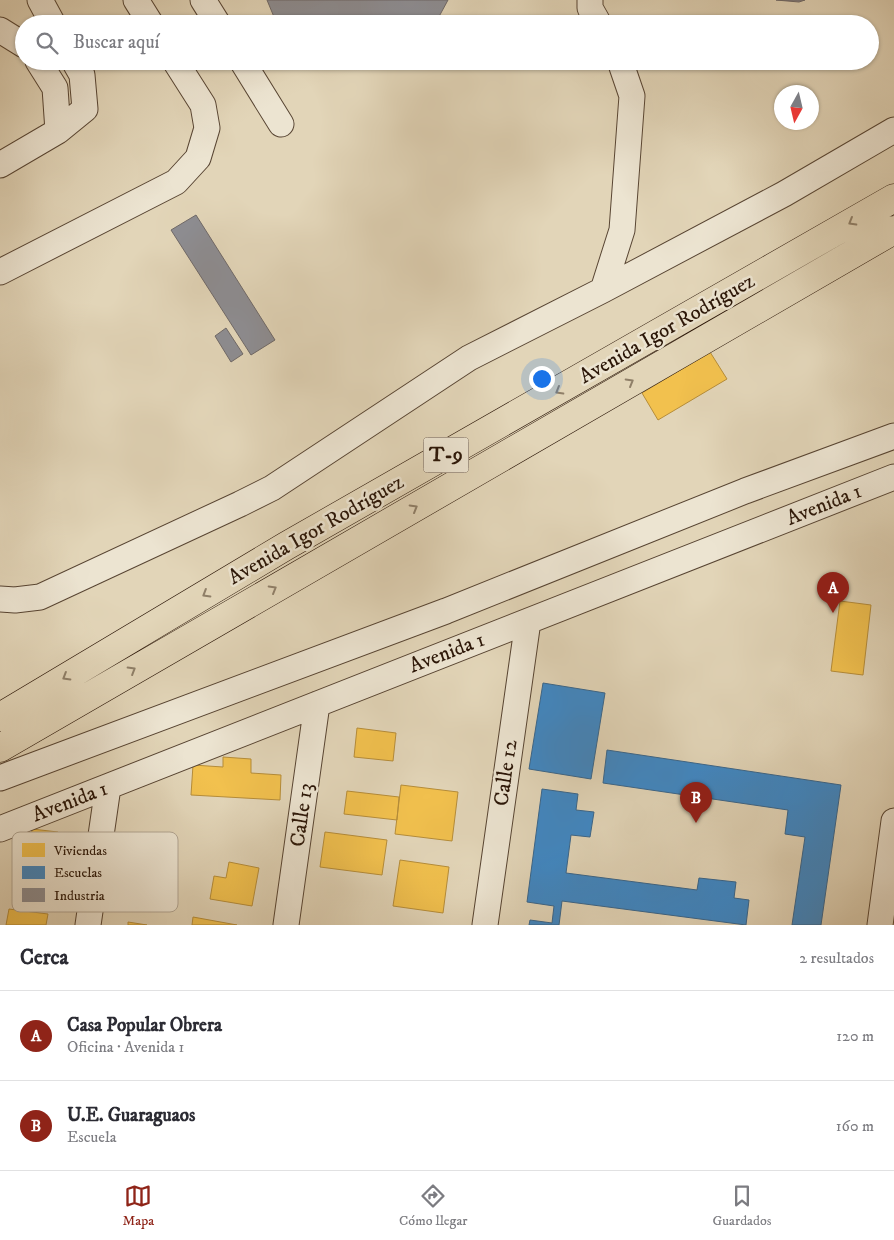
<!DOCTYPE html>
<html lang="es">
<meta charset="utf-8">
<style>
body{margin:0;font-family:"IM FELL DW Pica",serif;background:#f7f7f7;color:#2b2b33}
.compass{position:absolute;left:774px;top:85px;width:45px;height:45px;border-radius:50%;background:#fff;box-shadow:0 1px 4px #0004;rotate:188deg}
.you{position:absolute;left:541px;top:378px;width:18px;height:18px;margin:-12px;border:4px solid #fff;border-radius:50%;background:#1a73e8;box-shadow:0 0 0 8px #1a73e833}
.badge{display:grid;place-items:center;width:32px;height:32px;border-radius:50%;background:#8f2418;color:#fff;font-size:16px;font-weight:700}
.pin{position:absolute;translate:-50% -41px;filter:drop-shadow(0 1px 2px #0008)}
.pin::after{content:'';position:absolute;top:26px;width:18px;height:15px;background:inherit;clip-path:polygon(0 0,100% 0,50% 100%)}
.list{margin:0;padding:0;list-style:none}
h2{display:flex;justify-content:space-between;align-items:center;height:65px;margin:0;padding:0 20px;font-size:21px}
h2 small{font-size:16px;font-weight:400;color:#7c7c81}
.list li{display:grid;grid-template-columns:32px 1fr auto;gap:15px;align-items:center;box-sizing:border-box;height:90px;padding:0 20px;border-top:1px solid #e1e1e2}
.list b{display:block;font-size:19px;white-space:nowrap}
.list p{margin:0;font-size:16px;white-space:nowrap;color:#7c7c81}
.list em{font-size:16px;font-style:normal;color:#7c7c81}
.icon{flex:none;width:28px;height:28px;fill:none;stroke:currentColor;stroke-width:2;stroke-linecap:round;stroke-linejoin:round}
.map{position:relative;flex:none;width:894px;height:925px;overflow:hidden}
.search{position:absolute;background:#fff;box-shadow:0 1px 4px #0004;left:15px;right:15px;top:15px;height:55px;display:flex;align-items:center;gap:12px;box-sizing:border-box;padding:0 18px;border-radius:28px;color:#7c7c81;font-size:19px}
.sheet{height:245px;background:#fff}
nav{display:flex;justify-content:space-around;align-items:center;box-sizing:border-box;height:70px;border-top:1px solid #e1e1e2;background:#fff;font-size:14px;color:#7c7c81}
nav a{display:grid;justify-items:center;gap:2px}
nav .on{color:#8f2418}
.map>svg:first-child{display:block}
.homes{fill:#f2c14e;stroke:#b68d39}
.schools{fill:#3f88c5;stroke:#39668c}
.industry{fill:#8d8d92;stroke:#6f6968}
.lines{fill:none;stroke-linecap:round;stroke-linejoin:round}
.minor-casing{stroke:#584533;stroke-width:27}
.highway-casing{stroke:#2a1507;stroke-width:29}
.minor{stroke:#ece4d1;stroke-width:25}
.highway{stroke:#e2d5b8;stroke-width:28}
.oneway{stroke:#8f7f68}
.labels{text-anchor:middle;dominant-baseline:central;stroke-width:5;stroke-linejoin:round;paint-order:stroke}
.shield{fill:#ece4d1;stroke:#645344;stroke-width:1}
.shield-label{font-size:20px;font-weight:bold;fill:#2a1507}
.street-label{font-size:21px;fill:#2a1507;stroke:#ece4d1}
.key{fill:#ece4d1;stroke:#b2a694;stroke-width:1}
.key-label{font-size:14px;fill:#2a1507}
</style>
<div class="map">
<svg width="894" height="925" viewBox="0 0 894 925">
<rect width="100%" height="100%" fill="#e2d5b8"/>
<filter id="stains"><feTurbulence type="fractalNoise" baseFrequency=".004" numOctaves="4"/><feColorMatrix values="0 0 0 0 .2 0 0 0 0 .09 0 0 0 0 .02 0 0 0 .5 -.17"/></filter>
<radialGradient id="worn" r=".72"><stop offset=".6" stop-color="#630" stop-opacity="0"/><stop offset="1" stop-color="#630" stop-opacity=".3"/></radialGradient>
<path class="homes" d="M710,352L727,379L658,420L642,393Z
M840,601L871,605L863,675L831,671Z
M357,728L396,733L393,761L354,757Z
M223,757L251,759V773L281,775L280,800L191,795L193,765L223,767Z
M401,785L458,792L452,841L395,834Z
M347,791L399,797L397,820L344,814Z
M32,829L58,832L54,868L28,866Z
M325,832L387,840L382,875L320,867Z
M400,860L449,867L443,913L393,906Z
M229,862L259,868L252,906L210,899L214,876L226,878Z
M9,909L48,914L46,925H6Z
M193,917L237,925H192Z
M128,922L147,925H128Z"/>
<path class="schools" d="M543,683L605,693L591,779L529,769Z
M607,750L841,785L821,925H792L805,837L785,834L788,810L603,783Z
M542,789L578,794L576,810L594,812L590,837L571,835L566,873L697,890L699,878L736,882L734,898L749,900L746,925L562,901L559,925H529L530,920L552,923L554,906L527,902Z"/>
<path class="industry" d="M267,0H448L435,24H280L274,17Z
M776,0H805L799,2Z
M196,215L275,340L251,355L171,230Z
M226,328L243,354L231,362L215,336Z"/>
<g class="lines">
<g class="minor-casing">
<path id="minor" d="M40,0L53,24
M136,0L151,24
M203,0L218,24
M590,0V8L599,24
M0,30L24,45
M38,61L55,88L58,131
M242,61L281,124
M0,165L58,131L85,109L82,75L74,61
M0,272L176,182L198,158L207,128L203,105L175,61
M603,290L622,230L632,96L620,61
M0,599L15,600L40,597L240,504L272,488L469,358L603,290L784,194L894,130
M0,778L446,611L745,491L894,436
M0,829L894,477
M88,925L108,787
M286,925L317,704
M485,925L528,621
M880,925L894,821"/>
</g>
<g class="highway-casing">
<path id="highway" d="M0,717L286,546L894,198
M0,748L894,230"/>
</g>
<use href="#minor" class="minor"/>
<use href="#highway" class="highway"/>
</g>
<defs><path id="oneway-chevron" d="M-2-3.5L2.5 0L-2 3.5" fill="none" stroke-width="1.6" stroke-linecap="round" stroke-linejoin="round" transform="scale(1.25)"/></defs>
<g class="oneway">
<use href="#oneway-chevron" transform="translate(852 222) rotate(150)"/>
<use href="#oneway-chevron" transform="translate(630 382) rotate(-30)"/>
<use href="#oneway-chevron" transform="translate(559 391) rotate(150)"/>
<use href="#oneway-chevron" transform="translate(414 508) rotate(-30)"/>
<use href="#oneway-chevron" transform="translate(273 589) rotate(-30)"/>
<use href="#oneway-chevron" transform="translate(206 594) rotate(149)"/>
<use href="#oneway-chevron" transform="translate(132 670) rotate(-31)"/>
<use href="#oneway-chevron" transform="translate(66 677) rotate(149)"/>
</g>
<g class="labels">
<rect class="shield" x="423.5" y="437.5" width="45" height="35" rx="4"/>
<g class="shield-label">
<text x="446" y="455">T-9</text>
</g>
<g class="street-label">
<text transform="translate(667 329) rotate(-30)">Avenida Igor Rodríguez</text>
<text transform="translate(824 505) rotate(-22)">Avenida 1</text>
<text transform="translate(316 530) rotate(-30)">Avenida Igor Rodríguez</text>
<text transform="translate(447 653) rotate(-21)">Avenida 1</text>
<text transform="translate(506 773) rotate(-82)">Calle 12</text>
<text transform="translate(70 802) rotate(-21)">Avenida 1</text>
<text transform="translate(302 815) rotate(-82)">Calle 13</text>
</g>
</g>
<rect x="12" y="832" width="166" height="80" rx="8" class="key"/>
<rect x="22" y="843" width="23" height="14" fill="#f2c14e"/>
<rect x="22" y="866" width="23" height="13" fill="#3f88c5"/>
<rect x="22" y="888" width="23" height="14" fill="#8d8d92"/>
<g class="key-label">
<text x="54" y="855">Viviendas</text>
<text x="54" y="877">Escuelas</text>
<text x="54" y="900">Industria</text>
</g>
<rect width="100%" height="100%" filter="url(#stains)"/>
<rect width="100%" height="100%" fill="url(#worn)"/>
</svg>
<svg class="compass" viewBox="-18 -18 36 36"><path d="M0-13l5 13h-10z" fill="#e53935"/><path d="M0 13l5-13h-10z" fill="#7c7c81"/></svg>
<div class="you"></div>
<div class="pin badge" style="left:833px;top:613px">A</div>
<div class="pin badge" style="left:696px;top:823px">B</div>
<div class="search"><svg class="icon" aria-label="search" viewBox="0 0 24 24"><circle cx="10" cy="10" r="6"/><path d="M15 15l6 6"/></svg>Buscar aquí</div>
</div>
<section class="sheet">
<h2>Cerca<small>2 resultados</small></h2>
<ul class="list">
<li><span class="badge">A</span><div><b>Casa Popular Obrera</b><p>Oficina · Avenida 1</p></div><em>120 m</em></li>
<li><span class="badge">B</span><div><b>U.E. Guaraguaos</b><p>Escuela</p></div><em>160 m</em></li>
</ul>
</section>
<nav>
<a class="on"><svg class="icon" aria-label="map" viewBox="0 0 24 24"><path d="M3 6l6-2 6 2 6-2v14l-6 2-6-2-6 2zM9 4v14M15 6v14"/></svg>Mapa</a>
<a><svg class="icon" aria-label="directions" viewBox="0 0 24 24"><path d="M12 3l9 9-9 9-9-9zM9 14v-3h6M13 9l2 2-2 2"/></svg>Cómo llegar</a>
<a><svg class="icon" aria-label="saved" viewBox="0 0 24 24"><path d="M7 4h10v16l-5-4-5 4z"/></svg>Guardados</a>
</nav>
